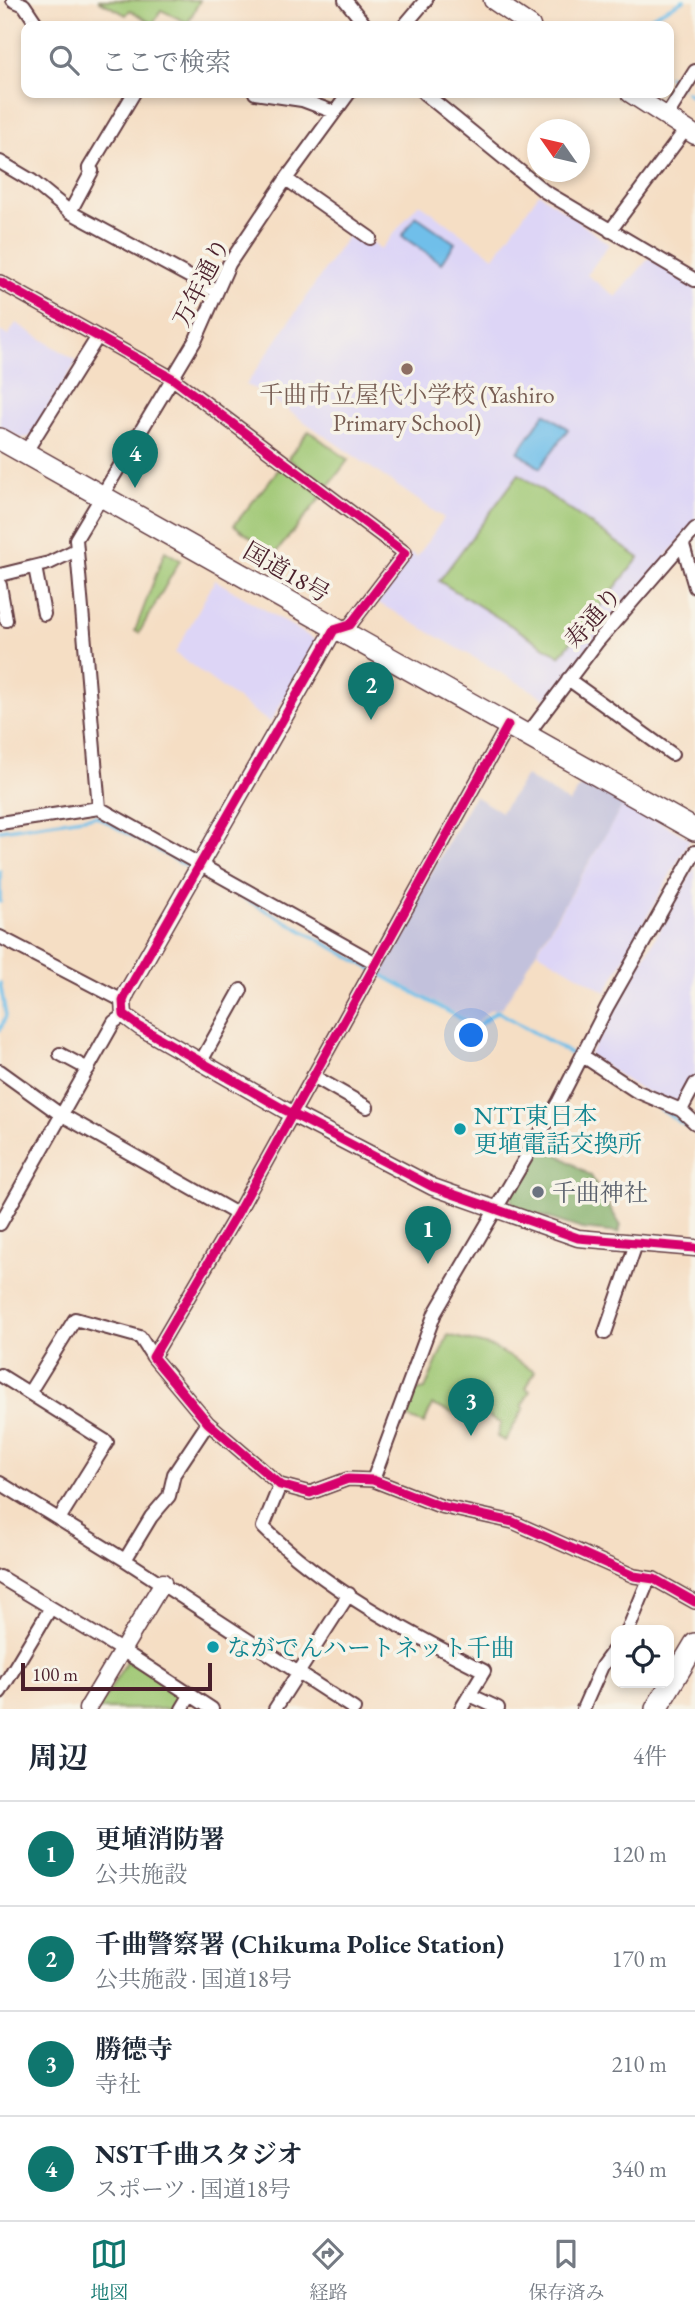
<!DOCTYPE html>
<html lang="ja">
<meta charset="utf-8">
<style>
body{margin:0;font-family:"EB Garamond","Noto Serif JP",serif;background:#f2f2f3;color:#1f2937}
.controls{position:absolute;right:21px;bottom:21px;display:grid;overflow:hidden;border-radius:14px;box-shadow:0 4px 10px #0003}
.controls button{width:63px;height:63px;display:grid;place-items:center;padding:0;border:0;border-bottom:2px solid #e0e1e3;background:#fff;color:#1f2937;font:35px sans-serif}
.compass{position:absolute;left:527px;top:119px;width:63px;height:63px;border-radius:50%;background:#fff;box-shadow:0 4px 10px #0003;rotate:304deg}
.scale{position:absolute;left:21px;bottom:18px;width:191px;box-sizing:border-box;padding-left:7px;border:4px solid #4a1f2b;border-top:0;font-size:19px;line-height:24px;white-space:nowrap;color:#4a1f2b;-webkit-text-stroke:5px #f7f3e8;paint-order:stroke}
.you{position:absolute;left:472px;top:1036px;width:24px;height:24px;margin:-18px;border:5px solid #fff;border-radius:50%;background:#1a73e8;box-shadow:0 0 0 10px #1a73e833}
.badge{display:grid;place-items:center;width:46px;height:46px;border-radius:50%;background:#0f766e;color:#fff;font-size:23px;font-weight:700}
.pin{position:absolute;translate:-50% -58px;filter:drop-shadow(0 2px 4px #0008)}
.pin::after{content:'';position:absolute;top:37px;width:24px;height:21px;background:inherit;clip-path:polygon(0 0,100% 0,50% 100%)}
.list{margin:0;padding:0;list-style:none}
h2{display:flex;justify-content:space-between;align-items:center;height:91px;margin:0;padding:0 28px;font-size:30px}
h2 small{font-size:23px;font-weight:400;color:#747a83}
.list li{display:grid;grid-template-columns:46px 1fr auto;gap:21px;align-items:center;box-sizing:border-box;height:105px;padding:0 28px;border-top:2px solid #e0e1e3}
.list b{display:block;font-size:26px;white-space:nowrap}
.list p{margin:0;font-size:23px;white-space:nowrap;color:#747a83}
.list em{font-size:23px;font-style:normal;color:#747a83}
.icon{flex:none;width:38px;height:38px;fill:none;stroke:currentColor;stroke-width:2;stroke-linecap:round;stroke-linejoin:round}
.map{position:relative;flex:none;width:695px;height:1709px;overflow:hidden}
.search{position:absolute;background:#fff;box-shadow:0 4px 10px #0003;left:21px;right:21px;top:21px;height:77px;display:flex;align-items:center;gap:18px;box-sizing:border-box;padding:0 24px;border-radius:14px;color:#747a83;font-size:26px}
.sheet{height:511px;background:#fff}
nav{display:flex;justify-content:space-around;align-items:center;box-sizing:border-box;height:98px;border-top:2px solid #e0e1e3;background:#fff;font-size:19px;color:#747a83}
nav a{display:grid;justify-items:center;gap:4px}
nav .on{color:#0f766e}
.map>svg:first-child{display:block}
.built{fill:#ddd5f6}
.industrial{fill:#c2c1dc}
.green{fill:#9fc773;stroke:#74734f;stroke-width:2}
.forest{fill:#7fac65;stroke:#646648;stroke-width:2}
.water{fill:#6fbfea;stroke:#5c6f8a;stroke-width:2}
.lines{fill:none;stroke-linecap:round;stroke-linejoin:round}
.stream{stroke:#6fbfea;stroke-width:3.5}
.minor-casing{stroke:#643c42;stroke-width:16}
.tertiary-casing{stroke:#643c42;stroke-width:19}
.secondary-casing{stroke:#643c42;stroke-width:21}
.trunk-casing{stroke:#643c42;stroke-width:24}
.minor{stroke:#fff;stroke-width:12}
.tertiary{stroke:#fff;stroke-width:16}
.secondary{stroke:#fff;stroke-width:18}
.trunk{stroke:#fff;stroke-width:21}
.cycleway-casing{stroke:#f7f3e8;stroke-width:13}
.cycleway{stroke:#d6006c;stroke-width:9}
.education-dot{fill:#8d6e63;stroke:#f7f3e8;stroke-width:2.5}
.culture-dot{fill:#0f9aa8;stroke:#f7f3e8;stroke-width:2.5}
.worship-dot{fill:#6b7280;stroke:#f7f3e8;stroke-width:2.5}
.labels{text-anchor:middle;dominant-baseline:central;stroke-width:7;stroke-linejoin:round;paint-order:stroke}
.street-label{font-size:24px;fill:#4a1f2b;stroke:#f7f3e8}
.education-label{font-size:24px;fill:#785e54;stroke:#f7f3e8}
.culture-label{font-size:24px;fill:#0d838f;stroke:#f7f3e8;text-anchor:start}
.worship-label{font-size:24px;fill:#5b616d;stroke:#f7f3e8;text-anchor:start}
</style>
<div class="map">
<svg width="695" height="1709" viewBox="0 0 695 1709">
<rect width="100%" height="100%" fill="#f7f3e8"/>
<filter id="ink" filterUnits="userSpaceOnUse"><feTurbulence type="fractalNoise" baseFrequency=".0143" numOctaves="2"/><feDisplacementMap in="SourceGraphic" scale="14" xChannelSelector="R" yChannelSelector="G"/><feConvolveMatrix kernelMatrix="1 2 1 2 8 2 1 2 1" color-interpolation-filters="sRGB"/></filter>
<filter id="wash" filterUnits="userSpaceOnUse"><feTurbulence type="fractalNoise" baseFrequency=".00686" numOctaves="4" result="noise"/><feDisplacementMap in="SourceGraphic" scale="28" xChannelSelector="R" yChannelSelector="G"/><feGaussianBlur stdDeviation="1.57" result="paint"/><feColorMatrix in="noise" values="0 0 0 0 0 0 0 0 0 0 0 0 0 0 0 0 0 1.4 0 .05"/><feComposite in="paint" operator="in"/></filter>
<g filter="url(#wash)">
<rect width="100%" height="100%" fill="#f5dec4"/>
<path class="built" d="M539,193L609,244L587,275L616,297L649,258L695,284V522L547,699L375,601L411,553L417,557L444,518L260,391L246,385L351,231L381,249L419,203L494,257Z
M16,323L77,361L30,437L21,438L0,426V331L8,336Z
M215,580L317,641L270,723L175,653Z
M625,802L690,839L606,992L537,951Z
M695,867V1076L678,1105L638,1088L589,1055Z"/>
<path class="industrial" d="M526,776L569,803L585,780L625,802L502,1008L490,1010L475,1024L379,971L381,962L474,796L501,812Z"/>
<path class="green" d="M98,0H200L188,23L161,10L153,24L130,10L126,15Z
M309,431L348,460L326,489L288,458Z
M283,464L322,496L274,555L234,525Z
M519,474L639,558L560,656L439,581Z
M165,551L180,560L139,633L135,631Z
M448,1335L492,1347L535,1371L526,1388L530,1391L522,1406L524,1408L505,1441L497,1437L501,1423L473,1409L468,1419L432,1405L424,1424L400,1415L409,1392L425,1389Z
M128,1659L183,1695L175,1709H98Z"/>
<path class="forest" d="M541,1143L591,1176L621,1226L618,1233L582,1229L514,1207L510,1195Z"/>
<path class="water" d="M416,216L455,243L441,263L402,236Z
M545,413L568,429L540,468L518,452Z"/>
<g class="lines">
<path class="stream" d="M642,26L654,15L684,0
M669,76L680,87
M686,92L695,99
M0,830L96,816L188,867
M0,871V902
M211,880L476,1027L497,1011L578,1058
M0,983L6,1016L0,1030
M653,1104L695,1132"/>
</g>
</g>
<g filter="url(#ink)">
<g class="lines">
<g class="minor-casing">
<path id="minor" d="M13,0L24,5L38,26
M345,0L366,26
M404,26L426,0
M255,93L302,100L334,112
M424,93L544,191L695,280
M666,117L695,71
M0,162L32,181L70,212L216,291
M286,179L370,238
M70,212L92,171L89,168L134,93
M610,231L686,129
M0,282L172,378L405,553L350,625L336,629
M25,453L97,338
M683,545L695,587
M35,567L44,614
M0,575L49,563L76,550
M0,585L6,620
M568,679L672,754
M508,725L237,1214L153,1357L208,1423L280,1485L310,1493L348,1479L373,1480L440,1506L513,1522L634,1576L654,1579L695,1602
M527,735L598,641L695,529
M99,808L76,539L196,339L229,264L286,179L349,93
M0,823L99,808L374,962
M0,937L123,1001
M60,1054L88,1069
M583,1056L636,1091L681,1110L695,1123
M200,1063L241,990
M0,1071L57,1112L237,1214
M313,1076L367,1107
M681,1110L695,1084
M0,1224L114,1022L124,1015
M605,1333L636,1244
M0,1375L29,1393
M208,1423L174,1474L169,1496L151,1517L125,1560L354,1709
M373,1480L435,1313L559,1101L607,1007L695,852
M0,1483L125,1560
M280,1485L263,1527C325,1589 407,1632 484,1671L461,1709
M59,1519L107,1442L29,1393L75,1319L140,1337L153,1357
M0,1577L128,1654L212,1709
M628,1630L649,1579
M0,1692L50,1609
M470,1695L498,1708
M182,1709L191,1694
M275,1709L349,1594
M583,1709L602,1666L616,1647"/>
</g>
<g class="tertiary-casing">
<path id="tertiary" d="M334,630L127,992L123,1001L124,1015L140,1027L285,1110L433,1187L578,1238L695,1248
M87,1709L163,1582"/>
</g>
<g class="secondary-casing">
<path id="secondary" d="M493,0L531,26
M630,93L695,135"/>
</g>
<g class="trunk-casing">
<path id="trunk" d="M0,439L695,830
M656,1709L695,1644"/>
</g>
<use href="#minor" class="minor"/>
<use href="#tertiary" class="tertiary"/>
<use href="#secondary" class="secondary"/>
<use href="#trunk" class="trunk"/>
<g class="cycleway-casing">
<path id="cycleway" d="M0,282L172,378L405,553L350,625L334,630L127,992L123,1001L124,1015L140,1027L285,1110L433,1187L578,1238L695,1248
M508,725L237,1214L153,1357L208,1423L280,1485L310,1493L348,1479L373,1480L440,1506L513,1522L634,1576L654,1579L695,1602"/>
</g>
<use href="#cycleway" class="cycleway"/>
</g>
</g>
<circle class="education-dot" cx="407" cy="369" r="7"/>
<g class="culture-dot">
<circle cx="460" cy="1129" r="7"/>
<circle cx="213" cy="1647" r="7"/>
</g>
<circle class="worship-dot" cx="538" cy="1192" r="7"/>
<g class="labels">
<g class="street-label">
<text transform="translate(201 282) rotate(-63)">万年通り</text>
<text transform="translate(287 572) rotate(30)">国道18号</text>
<text transform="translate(593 617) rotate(-49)">寿通り</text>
</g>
<g class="education-label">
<text x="407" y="394">千曲市立屋代小学校 (Yashiro<tspan x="407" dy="28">Primary School)</tspan></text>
</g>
<g class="culture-label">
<text x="474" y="1115">NTT東日本<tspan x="474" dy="28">更埴電話交換所</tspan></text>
<text x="227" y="1647">ながでんハートネット千曲</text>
</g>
<g class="worship-label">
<text x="552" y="1192">千曲神社</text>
</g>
</g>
</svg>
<div class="controls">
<button><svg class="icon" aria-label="locate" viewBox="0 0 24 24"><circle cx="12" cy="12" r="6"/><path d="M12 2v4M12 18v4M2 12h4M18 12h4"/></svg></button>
</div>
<svg class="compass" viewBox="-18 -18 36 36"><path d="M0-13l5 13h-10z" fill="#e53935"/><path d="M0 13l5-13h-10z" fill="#747a83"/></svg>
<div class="scale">100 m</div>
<div class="you"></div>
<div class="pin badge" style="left:428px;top:1264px">1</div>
<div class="pin badge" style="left:371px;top:720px">2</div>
<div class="pin badge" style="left:471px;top:1436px">3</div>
<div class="pin badge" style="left:135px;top:488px">4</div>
<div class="search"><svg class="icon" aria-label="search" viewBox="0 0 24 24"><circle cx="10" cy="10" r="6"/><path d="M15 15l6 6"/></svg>ここで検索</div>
</div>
<section class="sheet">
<h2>周辺<small>4件</small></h2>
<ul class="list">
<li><span class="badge">1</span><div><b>更埴消防署</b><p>公共施設</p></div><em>120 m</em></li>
<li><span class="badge">2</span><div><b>千曲警察署 (Chikuma Police Station)</b><p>公共施設 · 国道18号</p></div><em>170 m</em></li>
<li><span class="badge">3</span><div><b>勝德寺</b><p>寺社</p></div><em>210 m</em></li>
<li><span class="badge">4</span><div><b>NST千曲スタジオ</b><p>スポーツ · 国道18号</p></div><em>340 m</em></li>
</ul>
</section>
<nav>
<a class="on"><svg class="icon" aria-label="map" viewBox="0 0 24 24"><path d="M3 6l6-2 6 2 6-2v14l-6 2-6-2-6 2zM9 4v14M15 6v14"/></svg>地図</a>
<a><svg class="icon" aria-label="directions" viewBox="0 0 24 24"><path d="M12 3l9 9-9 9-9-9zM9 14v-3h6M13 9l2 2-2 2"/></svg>経路</a>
<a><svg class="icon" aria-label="saved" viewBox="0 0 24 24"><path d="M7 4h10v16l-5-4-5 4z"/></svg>保存済み</a>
</nav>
